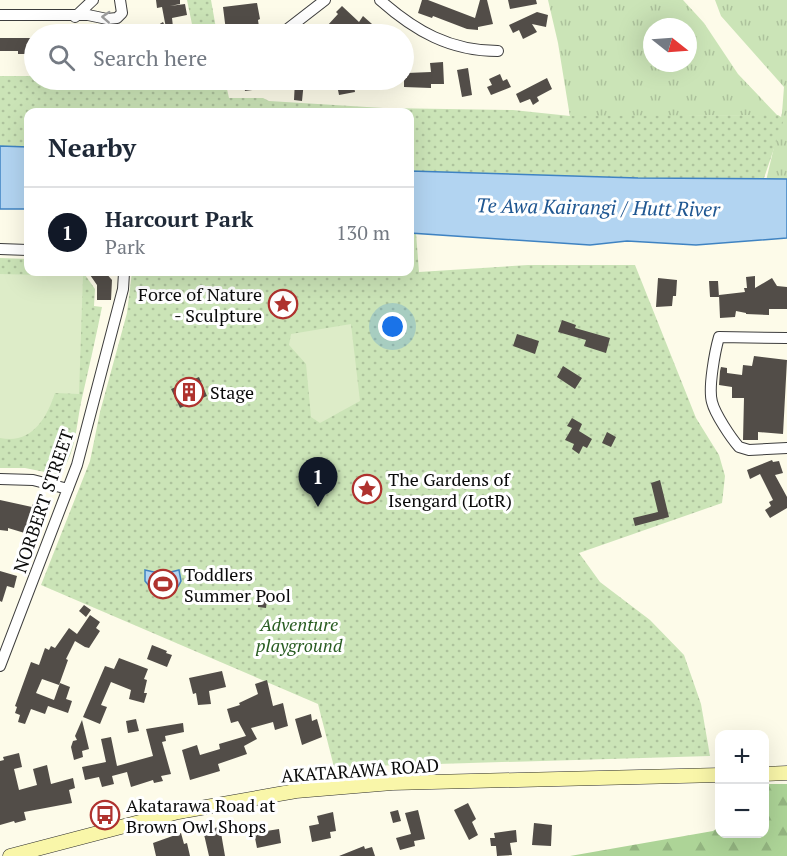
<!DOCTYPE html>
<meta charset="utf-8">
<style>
body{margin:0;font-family:"PT Serif",serif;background:#f6f6f7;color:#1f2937}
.controls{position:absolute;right:18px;bottom:18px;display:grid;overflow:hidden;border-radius:12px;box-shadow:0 6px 24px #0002}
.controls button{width:54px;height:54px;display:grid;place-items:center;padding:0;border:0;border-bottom:2px solid #e0e1e3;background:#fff;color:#1f2937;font:30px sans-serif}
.compass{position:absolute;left:643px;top:18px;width:54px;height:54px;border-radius:50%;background:#fff;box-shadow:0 6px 24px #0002;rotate:107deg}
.you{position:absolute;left:393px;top:327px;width:21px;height:21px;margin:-15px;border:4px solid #fff;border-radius:50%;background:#1a73e8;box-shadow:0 0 0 9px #1a73e833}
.badge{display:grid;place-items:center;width:39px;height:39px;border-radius:50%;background:#111827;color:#fff;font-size:20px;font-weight:700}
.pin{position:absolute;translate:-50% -50px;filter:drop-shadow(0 2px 3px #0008)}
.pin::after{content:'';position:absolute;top:32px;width:21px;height:18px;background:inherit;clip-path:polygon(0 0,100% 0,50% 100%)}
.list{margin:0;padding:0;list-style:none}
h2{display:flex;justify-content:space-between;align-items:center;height:78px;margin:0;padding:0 24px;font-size:26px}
h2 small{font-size:20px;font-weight:400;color:#747a83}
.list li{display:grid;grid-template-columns:39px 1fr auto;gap:18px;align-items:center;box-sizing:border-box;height:90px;padding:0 24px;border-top:2px solid #e0e1e3}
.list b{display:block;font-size:22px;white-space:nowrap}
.list p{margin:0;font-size:20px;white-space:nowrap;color:#747a83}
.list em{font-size:20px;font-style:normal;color:#747a83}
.icon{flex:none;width:33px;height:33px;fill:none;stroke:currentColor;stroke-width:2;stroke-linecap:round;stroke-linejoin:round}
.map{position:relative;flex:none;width:787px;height:856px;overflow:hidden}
.search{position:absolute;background:#fff;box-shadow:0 6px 24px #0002;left:24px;top:24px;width:390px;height:66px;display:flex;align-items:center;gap:15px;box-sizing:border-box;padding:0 21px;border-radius:33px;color:#747a83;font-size:22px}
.panel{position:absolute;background:#fff;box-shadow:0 6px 24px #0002;left:24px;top:108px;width:390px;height:168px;border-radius:12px}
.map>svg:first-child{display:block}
.grass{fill:url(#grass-tufts);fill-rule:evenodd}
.forest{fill:url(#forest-firs)}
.park{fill:url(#park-dots)}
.pitch{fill:#ddecc8}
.water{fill:#b2d4f1;stroke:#3f83c2;stroke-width:1.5}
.building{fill:#524d48}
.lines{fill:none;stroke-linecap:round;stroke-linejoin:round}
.street-casing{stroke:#3d3d3d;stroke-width:12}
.secondary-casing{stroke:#2c2c2c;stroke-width:15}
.street{stroke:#fff;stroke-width:10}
.secondary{stroke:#f9f6a9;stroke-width:14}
.oneway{stroke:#9d9d9d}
.labels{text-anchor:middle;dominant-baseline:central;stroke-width:6;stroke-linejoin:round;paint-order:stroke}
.poi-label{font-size:18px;fill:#0a0a0a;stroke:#fff;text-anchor:start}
.street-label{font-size:18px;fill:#0a0a0a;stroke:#fff}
.park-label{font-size:18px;font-style:italic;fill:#285c21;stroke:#fff}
.water-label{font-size:20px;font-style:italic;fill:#1e5691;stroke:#fff}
</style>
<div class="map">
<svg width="787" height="856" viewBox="0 0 787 856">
<defs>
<pattern id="grass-tufts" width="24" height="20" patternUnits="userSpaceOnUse" patternTransform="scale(1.5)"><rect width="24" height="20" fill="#cbe4b7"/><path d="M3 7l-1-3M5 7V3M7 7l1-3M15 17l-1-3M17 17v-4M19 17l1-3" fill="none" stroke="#adc29c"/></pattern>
<pattern id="forest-firs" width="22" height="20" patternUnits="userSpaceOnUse" patternTransform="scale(1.5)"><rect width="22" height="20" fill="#add497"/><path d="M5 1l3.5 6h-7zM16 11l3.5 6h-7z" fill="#94b581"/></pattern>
<pattern id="park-dots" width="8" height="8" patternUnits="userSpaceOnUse" patternTransform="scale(1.5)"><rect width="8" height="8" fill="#cbe4b7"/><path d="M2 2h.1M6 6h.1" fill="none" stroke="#adc29c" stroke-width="1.8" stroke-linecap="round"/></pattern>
</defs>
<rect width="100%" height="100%" fill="#fdfbe9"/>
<path class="grass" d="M548,0H683L704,23L738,74L777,115L570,117L558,43ZM652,27H688V63H652Z
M715,0H787V179L766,181L782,113L784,87L721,16Z"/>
<path class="forest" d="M765,784H787V856H570L713,831L719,827L720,834H764Z"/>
<path class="park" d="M187,0H211L217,34H194Z
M0,76H34V80H225L229,98H263L269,101L383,108L513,110L570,116L778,115L784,119L764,178H501L410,174V112H28V153L0,152Z
M410,233H416L419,272L528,265H635L696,418L719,455L725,476L722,503L579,553L600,582L650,620L684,655L701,704L710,756L334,767L318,704L41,585L90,461L100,412L127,313L132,272H410Z
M0,258L28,259V272H83L95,289L94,306L102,307C96,337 89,367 82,398C76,424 77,450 61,473L55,474L25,468H0Z"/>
<path class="pitch" d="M0,274L83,276L79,394L55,393C47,418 31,445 0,438Z
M351,324L360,401L320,423L311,417L306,364L289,345L291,334Z"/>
<path class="water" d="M0,146L28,147V209H0Z
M410,171L638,178L787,179V238L696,245L627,241L590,245L410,233Z
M145,570L163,574L179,570L181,581C176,593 166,596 154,592L145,581Z"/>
<path class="building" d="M156,0H180V4L170,6L185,4L187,15L172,18L173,27L166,28L168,31L162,34H143L163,22L166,28L162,7L157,8Z
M422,0H428L475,18L480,0H487L493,24L478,27V30L467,29L433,16L432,18L418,13Z
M508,0H536L537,4L510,9Z
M257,3L260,19L258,20L259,27L226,31L223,7Z
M342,6L359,22L363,16L372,24L364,34H352L344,28L338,34H327L331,30L327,26L338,14L336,12Z
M537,12L548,15L546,27L532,24L537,32L523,39L519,30L513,33L509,25Z
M0,38H34V54H18V51H0Z
M443,62L444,84H431V88L404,87V78H407V73L431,72L430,63Z
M468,68L472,95L462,97L457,70Z
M500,74L503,81L507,79L511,87L491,95L487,87L492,85L489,79Z
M547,78L552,89L537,97L539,101L533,105L530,99L520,103L516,94Z
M243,80H257L259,89L245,91Z
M295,80H328L323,90L304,81L302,101L294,100Z
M336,80H353L355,92L339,95Z
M88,272H105L112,280L111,300H97V285Z
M755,276V288L772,278L777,286L787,287V309H769V315L746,314V313L736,311L735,317L720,318L719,295L745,292L744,288H747L746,277Z
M658,278L677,280L676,296H673L672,306L656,307Z
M709,281H718L719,297H710Z
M562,320L576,325L575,328L610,338L606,353L584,346L586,340L558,332Z
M517,334L539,341L535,354L513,346Z
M754,356L787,360L783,434L758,432V440H743L744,398H732V387L719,385L720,371L721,367L727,368V373L742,375L743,365L752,366Z
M563,366L582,378L575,389L557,377Z
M199,377L207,396L180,408L171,389Z
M572,418L582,424L579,431L592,439L587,448L583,446L579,454L572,449L574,444L565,440L572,428L567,426Z
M607,432L616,437L611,447L602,443Z
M772,460L773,462L779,461L783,473L775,475L787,497V508L770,518L765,510L771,506L769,502L773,500L760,474L750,479L747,470Z
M660,480L669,517L635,526L633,518L658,512L651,483Z
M0,500L32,507L33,504L40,507L35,526L31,525L28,534L8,528V531L0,530Z
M0,571L17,576L14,588L7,586L2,602L0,601Z
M259,592L268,593L266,608L258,607Z
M84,605L91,610L86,617L79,611Z
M90,615L100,622L96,628L100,631L89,648L85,647L75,641L66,659L68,660L59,685L42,679L36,693L54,700L60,683L70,687L66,699L72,701L68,713L48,706L45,714L31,709L25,724L18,722L20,715L15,713L17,707L15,706L31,662L39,665L45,648L49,650L51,646L55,648L69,628L77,634Z
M152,645L167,651L166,653L172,655L167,667L147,659Z
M119,658L148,669L144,679L147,680L144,693H147L144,703L129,699L131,690L111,682L101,705L107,707L100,724L83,717L105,666L114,669Z
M222,671L226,687L209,691L211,704L198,705L196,693L193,694L189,678Z
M267,680L273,706L283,703L288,726L275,730L273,722L251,728L257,739L244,746L247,754L218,764L220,771L190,780L182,750L197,745L200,755L220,749L219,744L246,736L238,721L231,723L227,709L240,705L239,703L258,694L255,684Z
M311,714L312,721L317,719L322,737L302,745L295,719Z
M136,719L139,731L128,733L126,721Z
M82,720L89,749L82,751L83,757L74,760L71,747L73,741L77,740L75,736Z
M183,723L184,732L165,736L166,741L162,742L171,774L161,776L163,781L154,783L153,780L131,787L127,772L112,776L114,784L102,787L99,777L85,780L82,767L106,762L101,739L111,737L117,766L153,756L146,729Z
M19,753L22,767L14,769L19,790L37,785L33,769L47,765L51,784L73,778L75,788L69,790L72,803L24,812L26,820L15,823L14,821L0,825V761L4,760L3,757Z
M468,803L476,819L472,822L478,835L469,840L454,810Z
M398,810L401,821L393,823L390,812Z
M418,810L425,839L414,841L415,846L400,850L396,838L411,834L405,813Z
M333,812L336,831L330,832L331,838L312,842L309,826L319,824L317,816Z
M534,823L552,825L551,846L532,845Z
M220,827L225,856H209L203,830Z
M279,829L281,843L257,848L254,833Z
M516,830L517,842L510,843L512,855L497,856L496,846H491L490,838H495L494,833Z
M181,833L184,844L187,843L190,856H156L153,843Z
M364,846L365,849L372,847L375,856H339Z"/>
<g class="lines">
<g class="street-casing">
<path id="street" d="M380,0C415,31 450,51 498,51
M0,15H88L107,19L117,18L122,13L120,0
M75,17L93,0
M285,31L325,0
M0,249L28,250
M787,338L719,337C715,351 708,388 712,402C715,414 731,438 739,447L749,450L787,448
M0,479L33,480L68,489
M0,666L77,465L123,289L124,273"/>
</g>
<g class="secondary-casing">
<path id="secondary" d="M764,774L787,773
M10,856L178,812L296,791L392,783L720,775"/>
</g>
<use href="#street" class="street"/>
<use href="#secondary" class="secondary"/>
</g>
<defs><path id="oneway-chevron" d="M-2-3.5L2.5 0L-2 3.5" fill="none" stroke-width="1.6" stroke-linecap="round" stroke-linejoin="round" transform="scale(1.5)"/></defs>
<use class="oneway" href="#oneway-chevron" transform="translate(106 17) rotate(-177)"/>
<defs>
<g id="sight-ring" transform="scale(1.5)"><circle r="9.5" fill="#fff" stroke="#af322e" stroke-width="1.5"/><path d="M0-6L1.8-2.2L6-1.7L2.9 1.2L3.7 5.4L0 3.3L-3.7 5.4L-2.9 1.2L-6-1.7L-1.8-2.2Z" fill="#af322e"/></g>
<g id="building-ring" transform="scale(1.5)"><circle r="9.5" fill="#fff" stroke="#af322e" stroke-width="1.5"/><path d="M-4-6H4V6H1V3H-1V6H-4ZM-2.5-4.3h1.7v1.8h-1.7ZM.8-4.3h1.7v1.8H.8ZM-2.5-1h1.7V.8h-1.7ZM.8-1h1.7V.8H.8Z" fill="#af322e"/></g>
<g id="stadium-ring" transform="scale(1.5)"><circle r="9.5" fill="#fff" stroke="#af322e" stroke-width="1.5"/><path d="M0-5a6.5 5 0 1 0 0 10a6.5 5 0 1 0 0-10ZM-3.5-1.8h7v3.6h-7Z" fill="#af322e"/></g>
<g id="bus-ring" transform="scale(1.5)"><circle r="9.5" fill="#fff" stroke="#af322e" stroke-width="1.5"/><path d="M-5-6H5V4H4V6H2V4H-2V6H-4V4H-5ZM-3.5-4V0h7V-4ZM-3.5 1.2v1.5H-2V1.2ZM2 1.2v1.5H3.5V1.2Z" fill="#af322e"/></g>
</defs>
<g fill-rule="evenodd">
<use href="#sight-ring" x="283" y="304"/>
<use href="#building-ring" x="189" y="392"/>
<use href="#sight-ring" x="367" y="489"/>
<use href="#stadium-ring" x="163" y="584"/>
<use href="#bus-ring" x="105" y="815"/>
</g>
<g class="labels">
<g class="poi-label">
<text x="262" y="294" text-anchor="end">Force of Nature<tspan x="262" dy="21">- Sculpture</tspan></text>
<text x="210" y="392">Stage</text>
<text x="388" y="479">The Gardens of<tspan x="388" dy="21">Isengard (LotR)</tspan></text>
<text x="184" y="574">Toddlers<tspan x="184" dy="21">Summer Pool</tspan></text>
<text x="126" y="805">Akatarawa Road at<tspan x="126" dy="21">Brown Owl Shops</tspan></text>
</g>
<g class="street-label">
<text transform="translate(43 501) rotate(-71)">NORBERT STREET</text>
<text transform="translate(360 770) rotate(-4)">AKATARAWA ROAD</text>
</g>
<g class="park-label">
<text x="299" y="624">Adventure<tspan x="299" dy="21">playground</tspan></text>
</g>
<g class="water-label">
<text transform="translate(598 207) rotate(1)">Te Awa Kairangi / Hutt River</text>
</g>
</g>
</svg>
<div class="controls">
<button>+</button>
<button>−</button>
</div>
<svg class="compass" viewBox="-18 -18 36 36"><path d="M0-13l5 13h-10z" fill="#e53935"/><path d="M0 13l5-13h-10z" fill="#747a83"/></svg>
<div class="you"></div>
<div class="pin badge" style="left:318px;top:507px">1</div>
<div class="search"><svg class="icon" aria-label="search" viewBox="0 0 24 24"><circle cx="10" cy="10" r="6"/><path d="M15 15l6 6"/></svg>Search here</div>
<section class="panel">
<h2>Nearby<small></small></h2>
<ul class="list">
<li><span class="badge">1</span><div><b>Harcourt Park</b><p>Park</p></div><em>130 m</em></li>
</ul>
</section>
</div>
